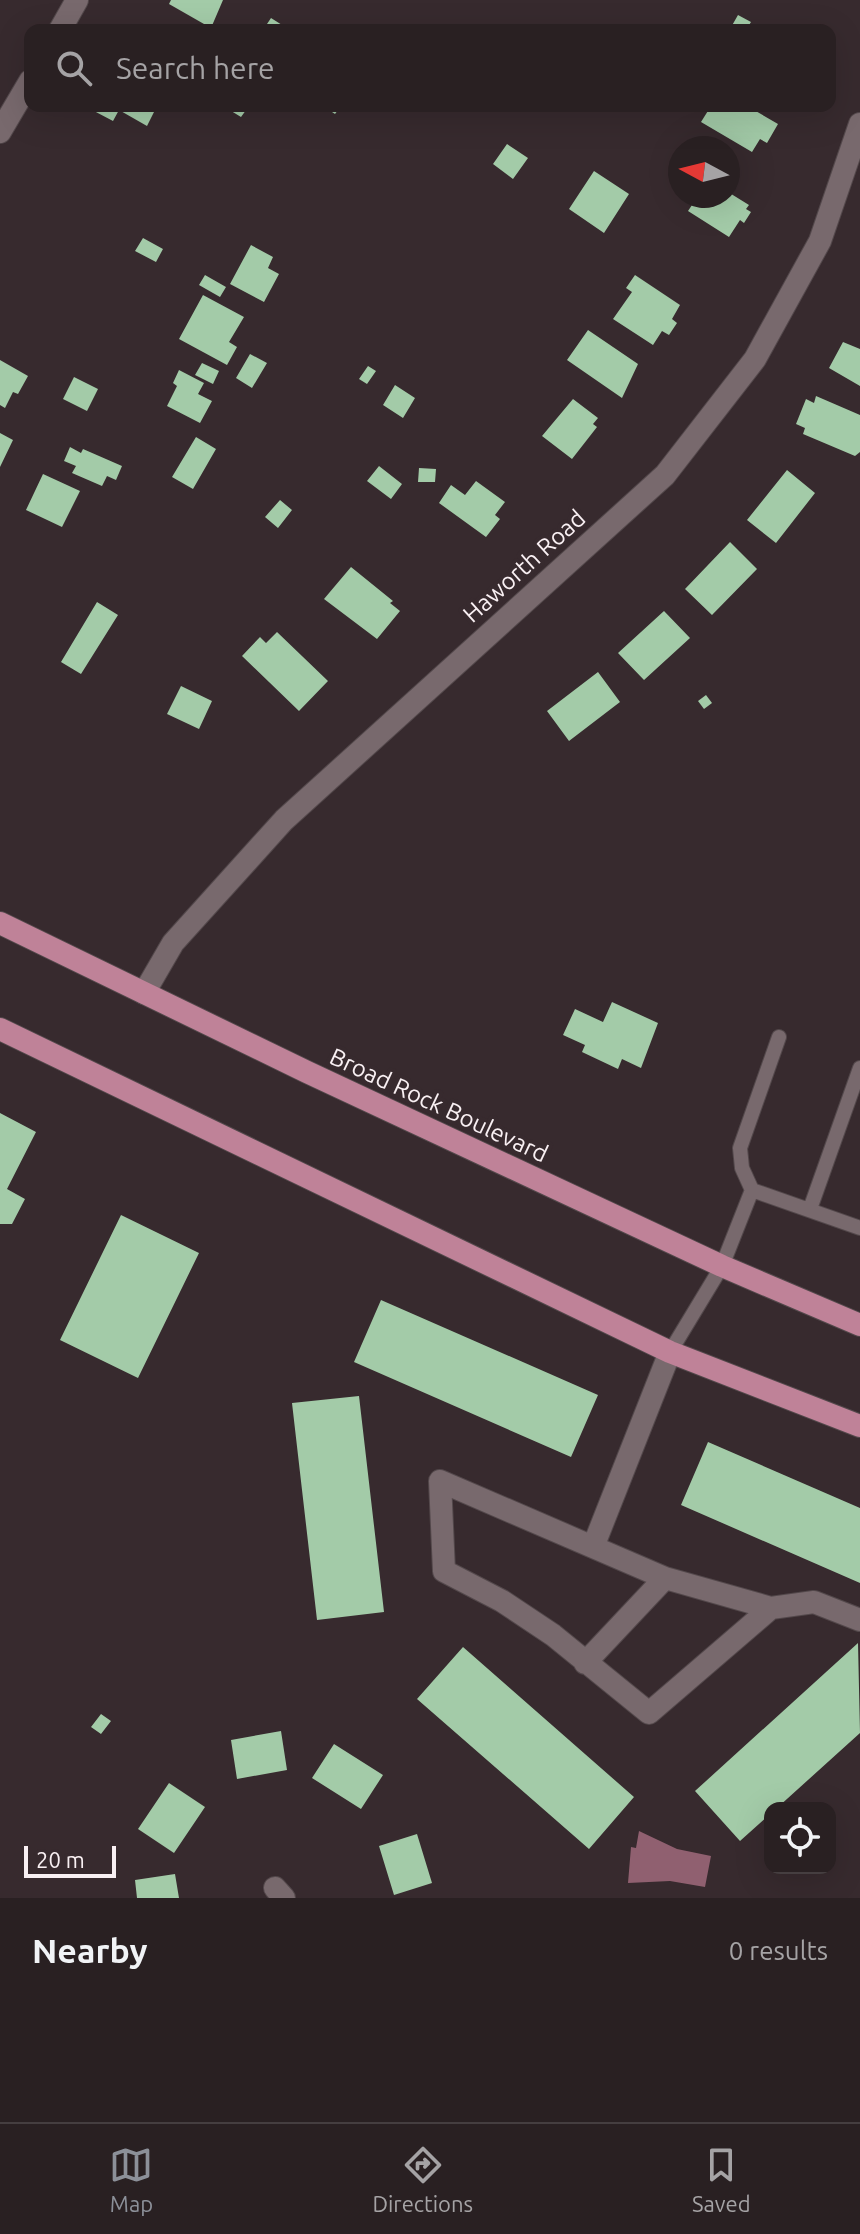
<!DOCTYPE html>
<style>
body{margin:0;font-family:Ubuntu,sans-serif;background:#352d2f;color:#f1f3f6}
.controls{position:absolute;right:24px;bottom:24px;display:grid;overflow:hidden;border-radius:16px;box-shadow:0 8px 32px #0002}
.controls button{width:72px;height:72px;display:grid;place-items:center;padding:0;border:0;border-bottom:2px solid #453e40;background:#292022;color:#f1f3f6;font:40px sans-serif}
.compass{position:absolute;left:668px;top:136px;width:72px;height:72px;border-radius:50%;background:#292022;box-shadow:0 8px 32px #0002;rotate:277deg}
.scale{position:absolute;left:24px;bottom:20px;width:92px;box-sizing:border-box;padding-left:8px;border:4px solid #f9f0f3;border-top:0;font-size:22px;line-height:28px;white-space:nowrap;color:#f9f0f3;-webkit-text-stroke:6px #372a2e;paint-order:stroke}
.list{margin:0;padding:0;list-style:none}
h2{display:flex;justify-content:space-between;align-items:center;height:104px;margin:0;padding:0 32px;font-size:34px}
h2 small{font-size:26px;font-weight:400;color:#a5a3a5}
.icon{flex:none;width:44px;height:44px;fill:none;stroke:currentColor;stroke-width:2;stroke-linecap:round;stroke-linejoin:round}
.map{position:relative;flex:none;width:860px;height:1898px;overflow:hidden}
.search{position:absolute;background:#292022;box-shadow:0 8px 32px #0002;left:24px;right:24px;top:24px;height:88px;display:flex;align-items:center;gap:20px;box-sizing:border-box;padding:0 28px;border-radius:16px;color:#a5a3a5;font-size:30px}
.sheet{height:224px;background:#292022}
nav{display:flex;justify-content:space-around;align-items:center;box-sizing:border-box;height:112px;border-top:2px solid #453e40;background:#292022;font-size:22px;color:#a5a3a5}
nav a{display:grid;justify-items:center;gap:4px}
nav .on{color:#8c9099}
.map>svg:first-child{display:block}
.water{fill:#906070}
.building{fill:#a3cba8}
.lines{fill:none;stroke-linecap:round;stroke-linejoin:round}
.service-casing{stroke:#53484b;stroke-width:16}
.minor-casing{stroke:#53484b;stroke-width:24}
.primary-casing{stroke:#53484b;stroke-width:24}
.service{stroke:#78696d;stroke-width:14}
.minor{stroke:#78696d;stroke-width:22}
.primary{stroke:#bf8298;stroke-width:22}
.labels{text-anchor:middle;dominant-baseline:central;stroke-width:8;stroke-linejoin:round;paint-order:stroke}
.street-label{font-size:24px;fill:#f9f0f3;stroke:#372a2e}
</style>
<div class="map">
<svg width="860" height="1898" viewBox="0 0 860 1898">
<rect width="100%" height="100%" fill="#372a2e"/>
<path class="water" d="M639,1831L677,1849L711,1856L705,1887L670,1881L628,1883L631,1847L636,1848Z"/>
<path class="building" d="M171,0H223L211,28L169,4Z
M738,15L751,22L746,30L730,29Z
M271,18L290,30H263Z
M97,106H152L156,108L147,126L119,110L113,121L94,111Z
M223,106H249L241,117Z
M323,106H341L335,114Z
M711,106H747L778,124L767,143L760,139L752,152L701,122Z
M507,144L528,158L513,179L493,164Z
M594,171L629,194L604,233L569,209Z
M728,192L749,205L746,209L751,212L744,223L740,220L729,237L688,211L698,196H728Z
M143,238L163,249L156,262L135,251Z
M251,245L273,257L268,268L279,274L264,302L230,284Z
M205,275L226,287L220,297L199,285Z
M635,275L680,305L672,319L677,323L669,335L662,331L653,345L613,319L632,292L626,288Z
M203,295L244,317L229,342L237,347L227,365L179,339Z
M588,330L638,364L622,398L567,360Z
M843,342L860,349V386L829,368Z
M250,354L267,363L252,388L236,378Z
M0,360L28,376L18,394L13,392L5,408L0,405Z
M202,363L219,371L213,384L195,375Z
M368,366L376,371L367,384L359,379Z
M179,370L204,383L198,394L212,401L200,423L167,406L177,386L173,383Z
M74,377L98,389L87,411L63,399Z
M395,385L415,398L403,418L383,405Z
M816,396L860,415V452L855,456L803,434L805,428L796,424L806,399L814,403Z
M573,399L598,418L593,424L597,427L572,459L542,436Z
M0,433L13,440L0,467Z
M196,437L216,449L193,489L172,477Z
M70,447L81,453L83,449L122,466L116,480L107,476L102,486L72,473L76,466L64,461Z
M379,466L402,484L391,499L367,481Z
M419,468L436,469L435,482H418Z
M787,470L815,493L776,543L747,520Z
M43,474L80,491L62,527L26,510Z
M476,481L505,502L495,515L500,519L486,537L439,503L451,485L465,495Z
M280,500L292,510L278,528L265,517Z
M730,542L757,569L712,615L685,589Z
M351,567L393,601L390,603L400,611L377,639L324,599Z
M97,602L118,615L81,674L61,662Z
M664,611L690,638L644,680L618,653Z
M277,632L328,681L299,711L242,656L260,637L266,643Z
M598,672L620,702L569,741L547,711Z
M181,686L212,701L199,729L167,714Z
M706,695L712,703L704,709L698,701Z
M612,1002L658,1023L641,1068L622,1059L618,1069L582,1052L585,1045L563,1035L575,1009L603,1022Z
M0,1113L36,1132L7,1189L25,1199L12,1224H0Z
M121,1215L199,1253L138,1378L60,1340Z
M381,1300L598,1395L571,1457L354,1362Z
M359,1396L384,1612L317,1620L292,1403Z
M708,1442L860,1508V1583L681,1505Z
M858,1643L860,1733L777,1808H770V1814L740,1841L695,1791Z
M463,1647L634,1797L589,1849L417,1699Z
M101,1714L111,1721L101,1734L91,1727Z
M281,1731L287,1770L237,1779L231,1740Z
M334,1744L383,1775L361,1809L312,1778Z
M169,1783L205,1807L174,1853L138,1829Z
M417,1834L432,1883L394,1895L379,1846Z
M175,1874L179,1898H137L135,1880Z"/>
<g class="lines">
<g class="service-casing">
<path id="service" d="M752,1190L742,1168L740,1148L779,1037
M810,1209L860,1068
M670,1352L722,1266L752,1190L860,1228"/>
</g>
<g class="minor-casing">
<path id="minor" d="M60,30L77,0
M0,132L30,81
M144,993L173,943L284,820L665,475L755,359L820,241L860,124
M593,1547L665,1578L771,1608L649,1713L553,1635L502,1601L444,1571L440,1481L593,1547L670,1352
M771,1608L814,1602L860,1620
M585,1663L665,1578
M275,1888L284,1898"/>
</g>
<g class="primary-casing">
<path id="primary" d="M0,923L307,1072L722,1266L860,1325
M0,1029L670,1352L860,1426"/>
</g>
<use href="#service" class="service"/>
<use href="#minor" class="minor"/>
<use href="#primary" class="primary"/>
</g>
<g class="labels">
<g class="street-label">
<text transform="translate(524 566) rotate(-42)">Haworth Road</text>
<text transform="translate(439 1105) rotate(25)">Broad Rock Boulevard</text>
</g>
</g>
</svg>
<div class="controls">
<button><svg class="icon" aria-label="locate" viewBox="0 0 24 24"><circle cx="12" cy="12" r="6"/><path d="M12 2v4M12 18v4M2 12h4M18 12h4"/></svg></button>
</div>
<svg class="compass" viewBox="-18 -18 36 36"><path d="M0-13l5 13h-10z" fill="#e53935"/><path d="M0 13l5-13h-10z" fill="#a5a3a5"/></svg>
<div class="scale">20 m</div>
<div class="search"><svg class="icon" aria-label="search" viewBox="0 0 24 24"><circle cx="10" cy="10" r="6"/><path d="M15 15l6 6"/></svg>Search here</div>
</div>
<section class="sheet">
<h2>Nearby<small>0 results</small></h2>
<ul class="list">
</ul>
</section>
<nav>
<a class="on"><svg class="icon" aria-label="map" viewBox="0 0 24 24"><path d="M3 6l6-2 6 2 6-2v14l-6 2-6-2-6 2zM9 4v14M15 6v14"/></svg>Map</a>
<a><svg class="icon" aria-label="directions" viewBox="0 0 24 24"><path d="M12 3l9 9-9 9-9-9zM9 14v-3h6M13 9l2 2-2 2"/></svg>Directions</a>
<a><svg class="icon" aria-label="saved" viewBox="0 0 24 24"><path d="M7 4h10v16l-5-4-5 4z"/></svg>Saved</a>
</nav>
